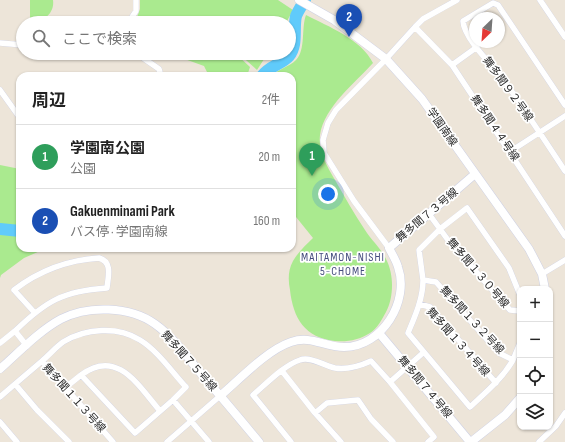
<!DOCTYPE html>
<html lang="ja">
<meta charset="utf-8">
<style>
body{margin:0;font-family:"Sofia Sans Condensed","Noto Sans JP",sans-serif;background:#f6f6f6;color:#222}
.controls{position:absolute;right:12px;bottom:12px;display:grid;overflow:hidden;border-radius:8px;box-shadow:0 1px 3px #0004}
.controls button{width:36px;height:36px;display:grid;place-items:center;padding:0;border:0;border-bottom:1px solid #e0e0e0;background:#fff;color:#222;font:20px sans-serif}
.compass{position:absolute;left:469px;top:12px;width:36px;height:36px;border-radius:50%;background:#fff;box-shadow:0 1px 3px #0004;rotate:205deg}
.you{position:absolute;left:328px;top:194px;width:14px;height:14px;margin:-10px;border:3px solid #fff;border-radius:50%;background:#1a73e8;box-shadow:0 0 0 6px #1a73e833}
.badge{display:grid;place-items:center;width:26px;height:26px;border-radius:50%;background:#3450ff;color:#fff;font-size:13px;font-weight:700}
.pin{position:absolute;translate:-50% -33px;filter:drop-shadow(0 1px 2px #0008)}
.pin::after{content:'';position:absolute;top:21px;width:14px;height:12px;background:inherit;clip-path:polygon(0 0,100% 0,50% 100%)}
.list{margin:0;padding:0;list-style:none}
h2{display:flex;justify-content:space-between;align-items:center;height:52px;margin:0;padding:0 16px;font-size:17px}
h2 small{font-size:13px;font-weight:400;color:#767676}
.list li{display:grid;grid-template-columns:26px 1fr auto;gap:12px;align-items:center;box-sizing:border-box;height:64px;padding:0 16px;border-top:1px solid #e0e0e0}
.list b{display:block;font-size:15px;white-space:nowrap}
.list p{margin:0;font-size:13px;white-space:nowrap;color:#767676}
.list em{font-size:13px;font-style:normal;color:#767676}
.icon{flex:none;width:22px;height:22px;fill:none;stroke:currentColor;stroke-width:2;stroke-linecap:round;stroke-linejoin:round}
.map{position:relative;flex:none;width:565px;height:442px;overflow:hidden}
.search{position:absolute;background:#fff;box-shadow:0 1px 3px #0004;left:16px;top:16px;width:280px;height:44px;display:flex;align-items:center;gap:10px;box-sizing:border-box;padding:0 14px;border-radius:22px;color:#767676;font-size:15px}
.panel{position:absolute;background:#fff;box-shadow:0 1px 3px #0004;left:16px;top:72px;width:280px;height:180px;border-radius:12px}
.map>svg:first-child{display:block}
.green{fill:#aaea8f}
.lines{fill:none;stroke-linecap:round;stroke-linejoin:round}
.river{stroke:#60cbfb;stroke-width:12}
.street-casing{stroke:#ced1e4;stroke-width:6}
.secondary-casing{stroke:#ced1e4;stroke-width:9}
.street{stroke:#fff;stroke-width:5.5}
.secondary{stroke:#fff;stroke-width:8}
.labels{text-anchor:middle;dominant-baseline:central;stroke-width:3.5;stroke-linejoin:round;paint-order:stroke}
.street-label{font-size:11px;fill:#292929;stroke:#fff}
.neighbourhood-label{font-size:12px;letter-spacing:1px;fill:#454c7e;stroke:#fff}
</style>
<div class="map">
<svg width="565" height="442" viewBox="0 0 565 442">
<rect width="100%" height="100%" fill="#ede5d9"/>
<path class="green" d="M30,0H53C55,14 42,23 30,23Z
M140,0H278L293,10L286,23H135L140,9Z
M306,15C329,27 361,39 373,63C355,83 324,107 320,135C318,152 327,166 335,180C345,197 354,214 365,230C371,240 381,248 386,259C394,274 394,297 386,312C382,319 377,329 370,333C359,340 348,342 335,341C305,338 293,318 290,290C288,280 288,270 293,261C298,252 306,245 313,238L292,212V76H272C278,69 289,67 296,60C306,50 301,28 306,15Z
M168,53H235L250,67L247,76H209L204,66Z
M238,53H268L257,70Z
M0,165L20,169V248H47L24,258L1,275L0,278Z"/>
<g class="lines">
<path class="river" d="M262,76C269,66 282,64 289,56C298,45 293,29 296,16C298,11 302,5 305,0
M0,229L20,231"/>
<g class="street-casing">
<path id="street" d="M540,0L565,37
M128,23L136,11V0
M415,27L452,65L565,236
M0,43L23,45
M136,53L159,69L161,76
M452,65L477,47
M0,90L20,118
M565,105L498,5L493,3L463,21C464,38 490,63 501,76C523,107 544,139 565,171
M511,151L565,116
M429,214L448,240L510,310L520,311
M389,248L354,201L324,153L323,140L328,123L336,110L386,59L415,27L423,19L457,0
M542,274L565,260
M423,280C423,299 415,316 408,333L470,407C486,392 502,379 513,360
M520,295L509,268L467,208L440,229L419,250L423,280L436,282L499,353L513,360L520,343
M419,304L430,307L496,383
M0,343L15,331
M27,346L15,331C46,301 63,291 107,288C108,277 113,262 99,258C68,260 40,270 14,290L34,312
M424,352L390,382L434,437L428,442
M42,361C49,355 56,347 63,342C86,328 118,326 140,340C158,351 172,372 186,387L173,400L209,442
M282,371L315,413L341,442
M81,375C117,348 138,385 160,411
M15,384L42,361L113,442
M66,387L81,375L135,433L173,400
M0,397L15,384L37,410L69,442
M315,413L327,403L358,400L371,419L393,442
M0,422L17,442
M167,442L220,396
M291,442L253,395C265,385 284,365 300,360C310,356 325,366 335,368C348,370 360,366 371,361L390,382
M539,442L556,426L565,413"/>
</g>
<g class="secondary-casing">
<path id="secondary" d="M299,0L334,20L386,59L422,99L529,249L542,274L545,289
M379,333L470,442
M0,369C19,352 39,331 61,319C88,305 130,306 155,324C172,336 185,354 198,370C219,394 239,418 259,442
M220,396C240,379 267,350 291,342C311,335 324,347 344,347C382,347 410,301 398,267C396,260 392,254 389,248L475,174
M471,442L505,415L520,398"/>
</g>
<use href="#street" class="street"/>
<use href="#secondary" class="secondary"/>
</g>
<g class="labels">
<g class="street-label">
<text transform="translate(508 89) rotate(54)">舞多聞９２号線</text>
<text transform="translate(442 127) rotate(55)">学園南線</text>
<text transform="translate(495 128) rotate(56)">舞多聞４４号線</text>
<text transform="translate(427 215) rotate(-40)">舞多聞７３号線</text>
<text transform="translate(478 273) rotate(49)">舞多聞１３０号線</text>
<text transform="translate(472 320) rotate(47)">舞多聞１３２号線</text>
<text transform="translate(458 342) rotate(48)">舞多聞１３４号線</text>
<text transform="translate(189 361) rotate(48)">舞多聞７５号線</text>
<text transform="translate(425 387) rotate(50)">舞多聞７４号線</text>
<text transform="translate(74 398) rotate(48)">舞多聞１１３号線</text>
</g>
<g class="neighbourhood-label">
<text x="343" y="257">MAITAMON-NISHI<tspan x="343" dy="14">5-CHOME</tspan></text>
</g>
</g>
</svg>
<div class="controls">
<button>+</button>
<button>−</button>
<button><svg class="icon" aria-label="locate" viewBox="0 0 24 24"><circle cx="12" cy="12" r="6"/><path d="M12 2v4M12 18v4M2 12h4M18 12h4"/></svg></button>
<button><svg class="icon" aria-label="layers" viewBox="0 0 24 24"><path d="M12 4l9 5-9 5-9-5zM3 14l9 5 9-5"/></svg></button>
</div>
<svg class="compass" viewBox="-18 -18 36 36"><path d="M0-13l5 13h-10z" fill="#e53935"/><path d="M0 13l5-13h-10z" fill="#767676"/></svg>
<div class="you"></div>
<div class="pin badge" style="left:312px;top:176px;background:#2e9e5b">1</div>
<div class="pin badge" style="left:349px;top:37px;background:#1a4fb4">2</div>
<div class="search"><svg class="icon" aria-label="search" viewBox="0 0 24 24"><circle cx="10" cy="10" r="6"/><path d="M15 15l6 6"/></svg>ここで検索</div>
<section class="panel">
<h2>周辺<small>2件</small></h2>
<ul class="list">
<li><span class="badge" style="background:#2e9e5b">1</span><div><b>学園南公園</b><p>公園</p></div><em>20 m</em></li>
<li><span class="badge" style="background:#1a4fb4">2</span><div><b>Gakuenminami Park</b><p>バス停 · 学園南線</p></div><em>160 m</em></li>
</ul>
</section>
</div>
